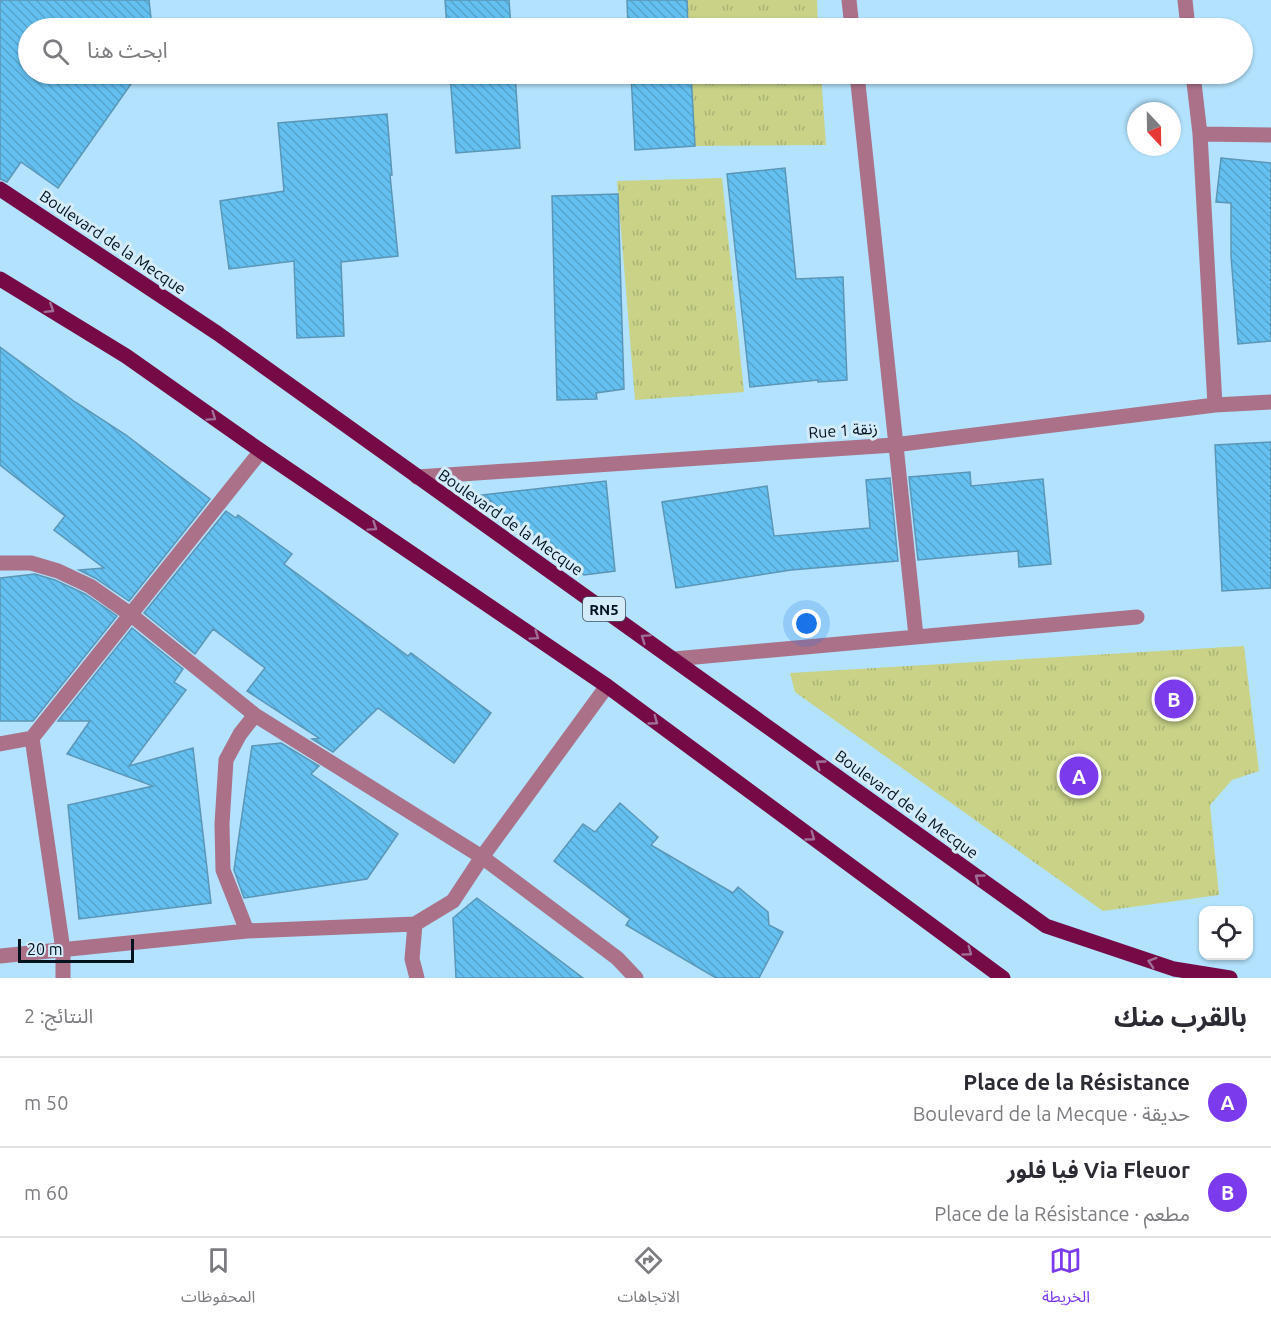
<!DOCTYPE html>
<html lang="ar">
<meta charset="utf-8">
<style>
body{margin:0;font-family:Ubuntu,"Noto Sans Arabic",sans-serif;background:#f2f2f3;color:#2b2b33;direction:rtl}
.controls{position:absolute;right:18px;bottom:18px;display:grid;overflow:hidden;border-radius:12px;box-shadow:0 2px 4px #0004}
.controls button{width:54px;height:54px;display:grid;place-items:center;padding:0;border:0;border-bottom:2px solid #e1e1e2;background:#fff;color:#2b2b33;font:30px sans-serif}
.compass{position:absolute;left:1127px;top:102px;width:54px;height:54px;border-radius:50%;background:#fff;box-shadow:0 2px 4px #0004;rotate:158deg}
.scale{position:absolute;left:18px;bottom:15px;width:116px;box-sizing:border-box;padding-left:6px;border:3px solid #00121e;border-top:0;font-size:16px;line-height:21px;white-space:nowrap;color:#00121e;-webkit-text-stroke:4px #d4ebf9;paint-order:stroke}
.you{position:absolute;left:807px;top:624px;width:21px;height:21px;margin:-15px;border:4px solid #fff;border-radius:50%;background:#1a73e8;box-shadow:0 0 0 9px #1a73e833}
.badge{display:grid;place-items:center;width:39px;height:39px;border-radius:50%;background:#7c3aed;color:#fff;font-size:20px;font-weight:700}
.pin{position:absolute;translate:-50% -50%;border:3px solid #fff;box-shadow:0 2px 6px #0006}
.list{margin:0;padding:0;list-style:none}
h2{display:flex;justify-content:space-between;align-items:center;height:78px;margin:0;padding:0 24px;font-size:26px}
h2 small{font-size:20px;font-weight:400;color:#7c7c81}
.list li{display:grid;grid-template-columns:39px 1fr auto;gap:18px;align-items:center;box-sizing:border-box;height:90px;padding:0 24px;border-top:2px solid #e1e1e2}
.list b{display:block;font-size:22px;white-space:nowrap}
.list p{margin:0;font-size:20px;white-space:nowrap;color:#7c7c81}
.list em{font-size:20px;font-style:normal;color:#7c7c81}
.icon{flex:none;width:33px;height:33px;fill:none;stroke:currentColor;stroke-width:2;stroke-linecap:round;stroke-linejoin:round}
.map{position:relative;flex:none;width:1271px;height:978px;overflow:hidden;direction:ltr}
.search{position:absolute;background:#fff;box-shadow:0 2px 4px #0004;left:18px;right:18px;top:18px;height:66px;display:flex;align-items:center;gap:15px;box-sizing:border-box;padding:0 21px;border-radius:33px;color:#7c7c81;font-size:22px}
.sheet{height:258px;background:#fff}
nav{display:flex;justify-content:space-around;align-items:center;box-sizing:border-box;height:84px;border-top:2px solid #e1e1e2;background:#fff;font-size:16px;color:#7c7c81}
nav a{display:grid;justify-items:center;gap:3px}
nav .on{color:#7c3aed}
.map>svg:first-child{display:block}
.grass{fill:url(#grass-tufts)}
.building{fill:url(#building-back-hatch);stroke:#5b96b6;stroke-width:1.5}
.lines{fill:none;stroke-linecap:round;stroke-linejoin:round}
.street{stroke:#aa7188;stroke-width:15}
.primary{stroke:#750a46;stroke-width:15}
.oneway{stroke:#a06f97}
.labels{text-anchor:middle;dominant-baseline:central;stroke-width:6;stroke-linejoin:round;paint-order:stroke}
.shield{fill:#d4ebf9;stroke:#405360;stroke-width:1.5}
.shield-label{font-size:15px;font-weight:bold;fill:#00121e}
.street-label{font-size:16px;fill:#00121e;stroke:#d4ebf9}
</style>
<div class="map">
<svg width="1271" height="978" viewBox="0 0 1271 978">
<defs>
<pattern id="grass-tufts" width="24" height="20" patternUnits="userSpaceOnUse" patternTransform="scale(1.5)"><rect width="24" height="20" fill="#c9d287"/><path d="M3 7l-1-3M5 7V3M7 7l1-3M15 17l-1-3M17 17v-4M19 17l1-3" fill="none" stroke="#abb374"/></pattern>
<pattern id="building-back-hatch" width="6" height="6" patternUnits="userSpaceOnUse" patternTransform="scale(1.5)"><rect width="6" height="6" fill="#64c0f0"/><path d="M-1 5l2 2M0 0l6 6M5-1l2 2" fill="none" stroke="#55a4cd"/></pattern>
</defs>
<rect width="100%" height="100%" fill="#b2e2fd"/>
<path class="grass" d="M687,0H817L818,28H688Z
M691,74H821L826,145L695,146Z
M722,178L744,392L635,400L617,181Z
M1244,646L1259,771L1232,780L1210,805L1219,895L1103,911L795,692L790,673Z"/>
<path class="building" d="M0,0H149L152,28H28V74H138L58,188L21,162L7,182L0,179Z
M445,0H509L511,28H447Z
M627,0H687L688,28H628Z
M450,74H515L520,148L456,153Z
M631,74H691L695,146L635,150Z
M387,114L392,175H390L398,256L341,262L344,336L297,338L294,261L229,269L220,201L284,191L278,123Z
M1221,158L1271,163V341L1238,344L1231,256V203L1216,202Z
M785,168L796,279L843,277L847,380L818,382V380L750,387L727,174Z
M618,194L624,389L596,393L597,399L557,400L552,196Z
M0,347L75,402L126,435L210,499L129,601L95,578L79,570L104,568L54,530L65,516L0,465Z
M1271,442V588L1222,591L1215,445Z
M970,472L971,486L1043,479L1051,564L1019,567L1018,551L918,560L909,477Z
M890,478L898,561L791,570L676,588L662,502L767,486L774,536L870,528L866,480Z
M606,481L615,571L584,575L482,495Z
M226,511L236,518L238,515L292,554L284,564L408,656L411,653L491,713L454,763L378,708L333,752L312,739L319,738L247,691L265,668L213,629L195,654L144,613Z
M35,574L55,580L85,594L117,616L33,721H0V578Z
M132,628L183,669L174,682L186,690L129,766L193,748L211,903L79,919L68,805L153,786L67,754L90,721H58Z
M281,743L319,766L311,774L398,834L367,879L244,898L234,870L252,746Z
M620,803L658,837L651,845L733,893L738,887L768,912L769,925L783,932L759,978H716L626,925L630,919L554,861L583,824L595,832Z
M477,898L583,978H456L453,918Z"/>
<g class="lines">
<path class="street" d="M849,0L852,28
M1185,0L1188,28
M857,74L916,636
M1193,74L1200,134L1215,405
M1200,134L1271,135
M417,477L894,445L1215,405L1271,402
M0,563H31L58,571L90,586L130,614L255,715L482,857L617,958L636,978
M674,659L1137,617
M32,738L63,950V978
M0,744L32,738L261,451
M415,924L412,959L417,978
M247,931L223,870L222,824L226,760L240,734L255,715
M0,956L247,931L415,924L453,901L482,857L607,686"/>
<path class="primary" d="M0,189L217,333L1046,926L1174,969L1230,978
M0,279L126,356L261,451L607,686L1003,978"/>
</g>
<defs><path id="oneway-chevron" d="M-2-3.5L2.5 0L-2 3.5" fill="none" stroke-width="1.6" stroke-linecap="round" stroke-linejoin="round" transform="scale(1.5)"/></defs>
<g class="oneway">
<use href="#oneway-chevron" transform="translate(50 309) rotate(32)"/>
<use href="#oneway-chevron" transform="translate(212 417) rotate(35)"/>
<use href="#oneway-chevron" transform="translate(373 527) rotate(34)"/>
<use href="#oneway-chevron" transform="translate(535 636) rotate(35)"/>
<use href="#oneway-chevron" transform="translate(645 638) rotate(-145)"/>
<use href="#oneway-chevron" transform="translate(654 721) rotate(36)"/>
<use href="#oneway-chevron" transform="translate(820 764) rotate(-144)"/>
<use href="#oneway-chevron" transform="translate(811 837) rotate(36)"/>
<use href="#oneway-chevron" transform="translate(979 878) rotate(-144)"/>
<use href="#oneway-chevron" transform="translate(968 952) rotate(36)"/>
<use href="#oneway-chevron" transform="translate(1152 962) rotate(-162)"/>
</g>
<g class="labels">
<rect class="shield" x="583" y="597" width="42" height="24" rx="4.5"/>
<g class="shield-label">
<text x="604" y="609">RN5</text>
</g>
<g class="street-label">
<text transform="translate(113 242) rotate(34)">Boulevard de la Mecque</text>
<text transform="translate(843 430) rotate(-4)">Rue 1 زنقة</text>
<text transform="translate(511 522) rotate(35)">Boulevard de la Mecque</text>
<text transform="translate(907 804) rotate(36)">Boulevard de la Mecque</text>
</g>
</g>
</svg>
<div class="controls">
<button><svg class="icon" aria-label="locate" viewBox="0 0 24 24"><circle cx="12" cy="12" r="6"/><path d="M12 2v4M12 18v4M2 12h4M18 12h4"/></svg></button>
</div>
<svg class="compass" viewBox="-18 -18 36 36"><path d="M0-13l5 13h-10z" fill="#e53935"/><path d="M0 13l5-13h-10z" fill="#7c7c81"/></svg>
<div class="scale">20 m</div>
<div class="you"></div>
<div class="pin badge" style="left:1079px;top:776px">A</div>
<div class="pin badge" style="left:1174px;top:699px">B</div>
<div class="search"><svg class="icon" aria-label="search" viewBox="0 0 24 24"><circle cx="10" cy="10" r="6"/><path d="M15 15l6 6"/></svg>ابحث هنا</div>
</div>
<section class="sheet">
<h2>بالقرب منك<small>النتائج: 2</small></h2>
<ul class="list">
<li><span class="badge">A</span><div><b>Place de la Résistance</b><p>حديقة · Boulevard de la Mecque</p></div><em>50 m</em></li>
<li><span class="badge">B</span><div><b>Via Fleuor فيا فلور</b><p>مطعم · Place de la Résistance</p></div><em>60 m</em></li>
</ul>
</section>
<nav>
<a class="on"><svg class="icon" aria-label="map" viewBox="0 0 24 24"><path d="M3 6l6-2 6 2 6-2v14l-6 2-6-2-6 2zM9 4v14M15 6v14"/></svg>الخريطة</a>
<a><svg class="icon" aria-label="directions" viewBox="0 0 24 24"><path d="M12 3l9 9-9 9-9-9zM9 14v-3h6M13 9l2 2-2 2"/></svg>الاتجاهات</a>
<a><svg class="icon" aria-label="saved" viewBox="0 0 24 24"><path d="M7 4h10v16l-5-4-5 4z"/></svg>المحفوظات</a>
</nav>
